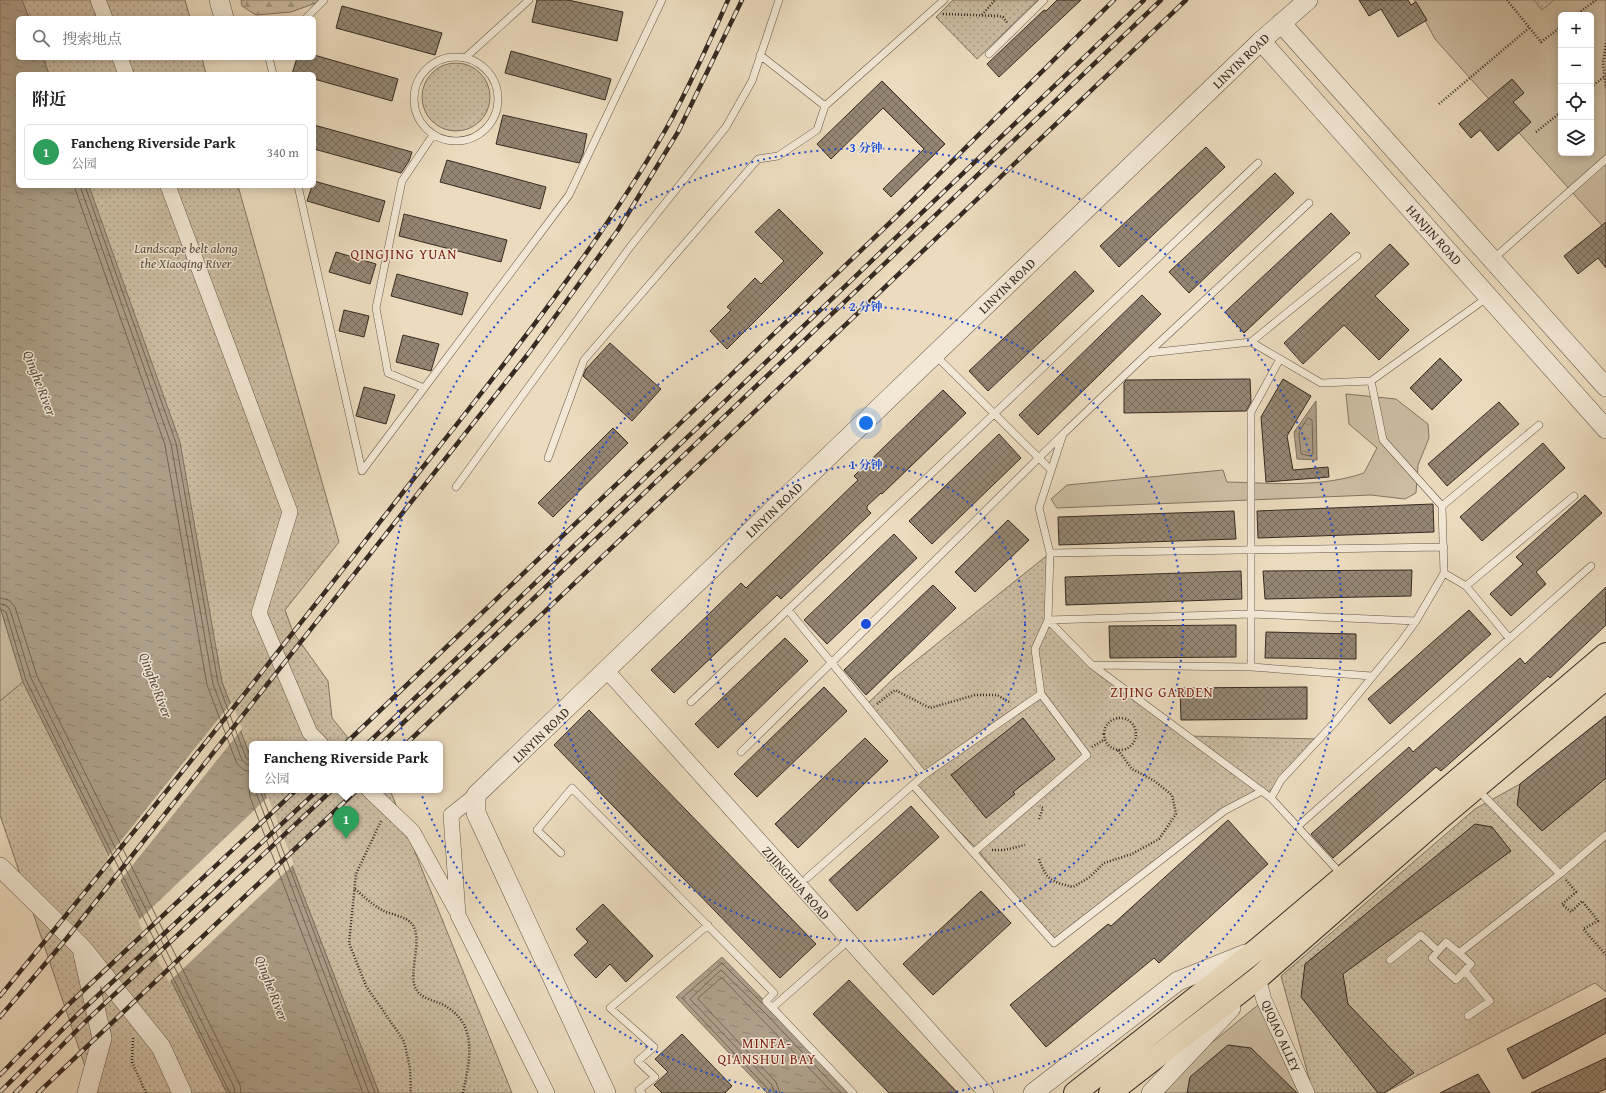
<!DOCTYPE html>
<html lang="zh">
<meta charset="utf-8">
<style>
body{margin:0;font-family:"Gentium Book Plus","Noto Serif SC",serif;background:#f6f6f6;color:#202124}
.controls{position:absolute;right:12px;top:12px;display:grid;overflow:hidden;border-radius:6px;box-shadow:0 2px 10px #0003}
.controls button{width:36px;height:36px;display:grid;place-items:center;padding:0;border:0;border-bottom:1px solid #e0e0e0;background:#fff;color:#202124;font:20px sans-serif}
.you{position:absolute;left:866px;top:423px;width:14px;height:14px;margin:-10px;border:3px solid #fff;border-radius:50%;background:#1a73e8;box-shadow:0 0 0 6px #1a73e833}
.badge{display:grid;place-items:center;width:26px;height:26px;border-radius:50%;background:#1a73e8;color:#fff;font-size:13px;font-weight:700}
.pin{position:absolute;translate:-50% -33px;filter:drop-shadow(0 1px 2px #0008)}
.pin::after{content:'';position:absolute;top:21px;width:14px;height:12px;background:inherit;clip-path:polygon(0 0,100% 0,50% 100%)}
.popup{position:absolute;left:249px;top:741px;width:194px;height:52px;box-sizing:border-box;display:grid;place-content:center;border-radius:6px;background:#fff;filter:drop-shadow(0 1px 3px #0005);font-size:13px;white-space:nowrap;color:#757577}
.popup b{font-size:15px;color:#202124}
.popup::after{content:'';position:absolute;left:50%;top:100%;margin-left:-8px;border:8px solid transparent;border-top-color:#fff}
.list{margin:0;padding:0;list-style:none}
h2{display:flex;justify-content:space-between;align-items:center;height:52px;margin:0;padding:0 16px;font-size:17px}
h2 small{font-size:13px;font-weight:400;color:#757577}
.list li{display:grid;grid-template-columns:26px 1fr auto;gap:12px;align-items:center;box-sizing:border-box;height:56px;margin:0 8px 8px;padding:0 8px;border:1px solid #e0e0e0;border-radius:6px}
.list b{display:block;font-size:15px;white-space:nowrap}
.list p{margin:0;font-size:13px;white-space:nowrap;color:#757577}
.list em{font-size:13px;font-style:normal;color:#757577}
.icon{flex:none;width:22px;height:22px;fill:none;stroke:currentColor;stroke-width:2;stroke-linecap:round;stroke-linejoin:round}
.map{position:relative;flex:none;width:1606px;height:1093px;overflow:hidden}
.search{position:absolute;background:#fff;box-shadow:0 2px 10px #0003;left:16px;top:16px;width:300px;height:44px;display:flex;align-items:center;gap:10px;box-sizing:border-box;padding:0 14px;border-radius:6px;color:#757577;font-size:15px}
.panel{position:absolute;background:#fff;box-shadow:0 2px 10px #0003;left:16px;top:72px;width:300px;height:116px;border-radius:6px}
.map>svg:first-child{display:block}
.grass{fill:#cdbda3;stroke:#827462;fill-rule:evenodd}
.forest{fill:url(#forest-firs);stroke:#827462}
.park{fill:url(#park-dots);stroke:#827462}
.water{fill:url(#water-ripples);stroke:#7e7060}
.pier{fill:#ecdbbe}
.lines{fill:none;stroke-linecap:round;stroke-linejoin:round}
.shore{stroke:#726456;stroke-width:1}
.building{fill:url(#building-cross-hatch);stroke:#362a22}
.service-casing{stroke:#645649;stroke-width:8}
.minor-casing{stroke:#645649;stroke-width:16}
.tertiary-casing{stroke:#645649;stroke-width:20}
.primary-casing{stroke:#362a22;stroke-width:24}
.path{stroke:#362a22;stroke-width:2.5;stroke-dasharray:1 2;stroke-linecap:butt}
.service{stroke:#f3e8d5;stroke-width:7}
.minor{stroke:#f3e8d5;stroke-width:15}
.tertiary{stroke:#f3e8d5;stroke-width:19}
.primary{stroke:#ecdbbe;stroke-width:22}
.rail-casing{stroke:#362a22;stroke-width:4.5}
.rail{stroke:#f3e8d5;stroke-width:3;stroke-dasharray:9;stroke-linecap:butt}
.ring{fill:none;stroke:#1d4ed8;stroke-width:2;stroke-dasharray:2 4}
.labels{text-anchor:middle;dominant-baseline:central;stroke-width:3;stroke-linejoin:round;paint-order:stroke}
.street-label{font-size:13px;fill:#362a22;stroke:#f3e8d5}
.park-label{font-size:13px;font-style:italic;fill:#5c4f42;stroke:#f3e8d5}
.neighbourhood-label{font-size:14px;letter-spacing:1px;fill:#7a1f14;stroke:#f3e8d5}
.water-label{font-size:14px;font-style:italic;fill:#5a4d41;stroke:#f3e8d5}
.centre{fill:#1d4ed8;stroke:#f3e8d5;stroke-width:2}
.ring-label{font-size:12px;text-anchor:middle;font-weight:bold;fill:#1d4ed8;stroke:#f3e8d5;stroke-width:3;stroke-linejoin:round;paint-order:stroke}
</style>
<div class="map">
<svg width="1606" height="1093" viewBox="0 0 1606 1093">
<defs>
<pattern id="forest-firs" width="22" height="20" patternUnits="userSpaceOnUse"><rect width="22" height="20" fill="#cdbda3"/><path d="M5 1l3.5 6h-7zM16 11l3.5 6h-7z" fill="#a79a84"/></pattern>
<pattern id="park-dots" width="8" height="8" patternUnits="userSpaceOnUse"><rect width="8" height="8" fill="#cdbda3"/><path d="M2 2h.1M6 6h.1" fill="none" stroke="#a79a84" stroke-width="1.8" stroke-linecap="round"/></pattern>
<pattern id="water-ripples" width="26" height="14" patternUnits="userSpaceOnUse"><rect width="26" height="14" fill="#ae9f89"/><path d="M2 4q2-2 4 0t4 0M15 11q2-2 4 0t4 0" fill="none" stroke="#8e8270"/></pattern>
<pattern id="building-cross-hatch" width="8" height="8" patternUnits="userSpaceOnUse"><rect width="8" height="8" fill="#958673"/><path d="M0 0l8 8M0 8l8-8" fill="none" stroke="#7a6e5e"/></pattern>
</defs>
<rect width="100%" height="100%" fill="#ecdbbe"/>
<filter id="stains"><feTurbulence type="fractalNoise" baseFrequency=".005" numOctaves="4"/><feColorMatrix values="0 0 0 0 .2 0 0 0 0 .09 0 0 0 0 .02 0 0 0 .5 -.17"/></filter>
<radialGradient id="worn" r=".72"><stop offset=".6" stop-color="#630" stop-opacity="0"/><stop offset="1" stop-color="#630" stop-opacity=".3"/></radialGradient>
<path class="grass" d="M1414,0H1606V230L1435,39ZM1561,15H1591V153H1561Z
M1346,394L1396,399L1428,424L1429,438L1418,465L1416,493L1405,499L1371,495L1057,508L1051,499L1067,485L1223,470L1227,482C1273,483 1320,488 1364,473L1377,448L1349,424Z
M0,607L23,682L0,701Z
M1264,1000L1307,1093H1158L1192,1059Z"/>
<path class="forest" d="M241,0H324L291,12L256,15L242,6Z"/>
<path class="park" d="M22,0H185L190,18H29Z
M953,0H1038L977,59L936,17Z
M1534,0H1554L1542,10Z
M43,58H202L206,74H49Z
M422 97a34 34 0 1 1 68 0a34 34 0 1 1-68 0Z
M89,186H238L339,542L285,610L293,632L328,681L332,718L353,744H252V761L222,682Z
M1050,553L1048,620L1092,665L1188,736L1319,739L1271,798L1256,794L1224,811L1054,943L977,849L913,785L924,775L866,705L893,679Z
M23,682L227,1093H94L0,815V701Z
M1606,716V992L1595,983L1384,1093H1313L1281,976L1475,809L1520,784Z
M263,790H390L512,1093H379Z"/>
<path class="water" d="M0,0H22L29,18H18V58H43L49,74H18V186H89L180,442L222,682L252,761V790H263L379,1093H227L23,682L0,607Z
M1316,401L1317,460L1297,459L1294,432Z
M722,957L853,1093H767L676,997Z"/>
<path class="pier" d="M232,702L242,729L119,882L107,858Z
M268,797L294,864L169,982L138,921Z"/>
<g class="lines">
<path class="shore" d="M74,186L165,445L207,685L237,764L244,770L252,772
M80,186L171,444L213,684L242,760L246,764L252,766
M85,186L176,443L218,683L246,758L252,761
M1308,418L1312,420L1313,454L1311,456L1301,454L1299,433Z
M0,598L9,600L15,607L37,676L240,1085L241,1093
M0,604L6,605L10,610L31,678L234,1087L235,1093
M0,609L6,612L26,680L230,1093
M252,781L249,788L250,797L363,1093
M255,790L369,1093
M260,790L375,1093
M762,1003L722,963L682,998L768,1089L769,1093
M774,1093L772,1085L690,999L721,970L766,1014L841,1093
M780,1093L776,1082L698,999L699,997L721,978L723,979L833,1093"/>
</g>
<path class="building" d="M537,0H568L623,12L617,41L532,22Z
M1057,0H1081L999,77L987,64L1044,10L1046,11Z
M1359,0H1408L1411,5L1416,2L1427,20L1398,37L1381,9L1369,16Z
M342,6L442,33L435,55L336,28Z
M511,51L611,79L605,100L505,73Z
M314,55L398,79L392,101L314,79V74H292L297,58H314Z
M1512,79L1524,93L1513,102L1531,122L1498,151L1480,130L1471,138L1459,124Z
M882,81L945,144L891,197L883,189L924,149L883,108L831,159L817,144Z
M503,115L587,134L583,154L579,163L496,144Z
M314,125L412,152L409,161L401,173L314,149Z
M1206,147L1225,167L1119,267L1100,246Z
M447,160L546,187L540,209L440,182Z
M1275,173L1294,193L1189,293L1169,272Z
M314,181L385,201L379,222L307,201L312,186H314Z
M779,209L823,253L727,349L710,331L731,310L727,307L755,278L761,284L784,261L755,232Z
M1331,213L1350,233L1244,333L1225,312Z
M404,214L507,240L501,262L399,236Z
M1606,222V268L1598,258L1578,274L1564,256Z
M1390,244L1409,264L1375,296L1409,330L1379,360L1344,325L1303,364L1284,343Z
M336,252L376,264L370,284L329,272Z
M1075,271L1094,291L988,391L969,371Z
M397,274L468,293L462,315L391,296Z
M1142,295L1161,314L1038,435L1019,415Z
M344,310L369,316L364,337L339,331Z
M403,335L439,344L431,371L396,362Z
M610,343L661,389L632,421L583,376L586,369Z
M1440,358L1462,380L1432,410L1410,388Z
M1250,379L1251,402L1246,411L1124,413V383L1126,380Z
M1283,379L1311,396L1287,436L1293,470L1328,467L1329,477L1266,482L1261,417Z
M364,387L395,395L386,424L356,416Z
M943,390L966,413L882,494L881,493L867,506V509L871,513L781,599L777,595L674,693L651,670L741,583L746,588L858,480L854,476Z
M1499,402L1519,424L1447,486L1428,464Z
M613,428L628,443L553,517L538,503Z
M999,434L1021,458L932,544L909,521Z
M1543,443L1565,468L1482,541L1460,517Z
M1585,495L1602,513L1536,572L1546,584L1511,616L1490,594L1523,564L1516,557Z
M1433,504L1434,532L1258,538L1257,511Z
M1234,511L1236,539L1059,545L1058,517Z
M1008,520L1029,540L975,592L955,572Z
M894,534L917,558L827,644L804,620Z
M1412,570L1411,596L1265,599L1263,571Z
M1241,571L1242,599L1066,605L1065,577Z
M933,585L956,608L866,695L844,670Z
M1606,587V625L1550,678L1548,676L1441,771L1436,767L1333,858L1311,834L1409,747L1413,752L1520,658L1525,664Z
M1469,610L1491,634L1390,724L1368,699Z
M1236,625V657L1110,658L1109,626Z
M1266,632L1356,634V659L1265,658Z
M785,638L808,661L718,748L695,724Z
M824,687L847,711L757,797L734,774Z
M1307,687V719L1181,720L1180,688Z
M589,710L816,944L780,978L554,745Z
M1606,716V778L1542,831L1517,805L1520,784Z
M1023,718L1055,759L1013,792L1015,794L986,818L951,775Z
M865,738L888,761L798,848L775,824Z
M911,806L939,837L857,911L829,880Z
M1228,820L1268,864L1159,963L1154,958L1046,1047L1010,1005L1108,924L1111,926Z
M1475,824L1492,827L1511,851L1343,974L1348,1004L1414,1073L1384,1093H1378L1301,997L1305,964Z
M981,891L1011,923L933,995L903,964Z
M603,904L653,956L626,982L610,964L596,978L574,955L588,942L576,929Z
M849,980L958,1093H889L813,1014Z
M1606,998V1033L1523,1079L1507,1049Z
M682,1034L732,1086L725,1093H662L654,1085L668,1072L655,1059Z
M1228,1045L1251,1048L1297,1093H1187L1190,1077Z
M1606,1058V1089L1597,1093H1531Z
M1478,1074L1490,1093H1440Z"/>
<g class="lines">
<g class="service-casing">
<path id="service" d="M306,18L324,0
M989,54L1044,0
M760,55L825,106L944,0
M414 99a42 42 0 1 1 84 0a42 42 0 1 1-84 0Z
M269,58L273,74
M465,58L529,0
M298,186L362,471L569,195L662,0
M1492,260L1606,159
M1251,342L1357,256
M1148,353L1309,203
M935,355L1051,470
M424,388L388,373L376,308L402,181L433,135
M548,458L584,360L758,159L778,156L817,130L825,106
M456,487L630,247L726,127L752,81L779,0
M1442,506L1539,425
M1050,553L1444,547
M1444,573L1466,586L1574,496
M1466,586L1509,638
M788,610L924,775L1041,694L1035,649L1048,620L1251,614L1416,621
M1093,665L1251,667L1372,676
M1251,667V412L1280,359
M691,702L1258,163
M741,752L1062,435
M913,785L1054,943L1224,811L1262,791
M1477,789L1560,874L1606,835
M1271,798L1281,780L1336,721L1400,643L1416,621L1444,573L1442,506L1383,440L1371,381
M1297,827L1591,566
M974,852L1087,755L1041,694
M561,853L537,830L572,788L774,993L766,1001L853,1093
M1342,875L1271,798L1092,665L1048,620L1050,553L1039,508L1063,434L1148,353L1251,342L1321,383L1371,381L1488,297
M807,878L924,775
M1459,953L1471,964L1456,980L1432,958L1446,942L1459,953L1560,874
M1390,960L1421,935L1438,951
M1465,971L1490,1001L1468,1016
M772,1008L848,941
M642,1093L639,1090L655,1077L638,1061L654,1047L610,1008L708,925"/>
</g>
<g class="minor-casing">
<path id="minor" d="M98,0L105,18
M120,58L126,74
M168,186L290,512L259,613L310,733L321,744
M607,671L986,1093
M369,790L413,832L456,910
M476,795L451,815L458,915L547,1093
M1258,978L1264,1000L1307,1093"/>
</g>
<g class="tertiary-casing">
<path id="tertiary" d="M219,0L224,18
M1281,23L1606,387
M1261,41L1606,429
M0,867L82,948L161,1047L182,1093
M83,954L102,1038L87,1093
M606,1093L476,813V795L1261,41L1308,0
M1033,1093L1178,981L1245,954
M1151,1093L1231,1008"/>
</g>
<g class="primary-casing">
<path id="primary" d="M1075,1093L1259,948L1606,654
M1110,1093L1258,978L1439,819L1606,678"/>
</g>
<path class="path" d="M1507,0L1541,42L1561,27
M943,14L998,16L1003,17L1008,24
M982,15L995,0
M1576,15L1596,0
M1606,43L1603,63L1606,88
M1591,87L1604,77
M1439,104L1529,28
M1536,132L1561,112
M877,704L895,690L930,708L975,695H997L1011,703
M1104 734a16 16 0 1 1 32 0a16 16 0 1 1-32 0Z
M1092,747L1105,739
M1039,819L1043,808L1040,806
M381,821L356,874L349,943L366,986L404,1041L410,1068L411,1093
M992,850H1004L1025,845
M1039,859C1046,880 1052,882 1073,887L1090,877L1104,863L1132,854L1159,839L1176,814L1172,795L1153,780L1132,769L1117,749
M1566,880L1576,892L1562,904L1571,912L1582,901L1598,921L1583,929L1606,955
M355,889C365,897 373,906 384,911C393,915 405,916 412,924C424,939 407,975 416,989C423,1001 437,1000 447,1007C479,1027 469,1063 463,1093
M133,1038L132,1062L146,1093"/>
<use href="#service" class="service"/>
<use href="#minor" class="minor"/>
<use href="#tertiary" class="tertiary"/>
<use href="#primary" class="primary"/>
<g class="rail-casing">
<path id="rail" d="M345,744L898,215L1114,0
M367,744L1144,0
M381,744L1161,0
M406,744L1186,0
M0,996C137,829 272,661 404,491C495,376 593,256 666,129C689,88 709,43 728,0
M0,1017L67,938L528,354L618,230L678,132L742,0
M0,1075L68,1005L296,790
M0,1092L78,1014L318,790
M15,1093L85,1022L332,790
M38,1093L357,790"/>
</g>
<use href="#rail" class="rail"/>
</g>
<g class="ring">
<circle cx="866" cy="624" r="159"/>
<circle cx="866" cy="624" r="317"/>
<path d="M783 1093A476 476 0 1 1 949 1093"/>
</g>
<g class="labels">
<g class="street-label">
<text transform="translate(1241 61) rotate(-44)">LINYIN ROAD</text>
<text transform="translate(1434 235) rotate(48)">HANJIN ROAD</text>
<text transform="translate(1007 286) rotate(-44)">LINYIN ROAD</text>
<text transform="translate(774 510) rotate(-44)">LINYIN ROAD</text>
<text transform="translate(541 735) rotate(-44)">LINYIN ROAD</text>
<text transform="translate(796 883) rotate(48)">ZIJINGHUA ROAD</text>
<text transform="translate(1281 1036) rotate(66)">QIQIAO ALLEY</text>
</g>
<g class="park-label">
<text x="186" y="248">Landscape belt along<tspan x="186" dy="15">the Xiaoqing River</tspan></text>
</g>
<g class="neighbourhood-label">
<text x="404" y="254">QINGJING YUAN</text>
<text x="1162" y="692">ZIJING GARDEN</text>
<text x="767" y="1043">MINFA-<tspan x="767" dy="16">QIANSHUI BAY</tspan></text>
</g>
<g class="water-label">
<text transform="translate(40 383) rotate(69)">Qinghe River</text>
<text transform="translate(156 685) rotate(69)">Qinghe River</text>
<text transform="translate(272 988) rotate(69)">Qinghe River</text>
</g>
</g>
<circle cx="866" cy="624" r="6" class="centre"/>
<g class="ring-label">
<text x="866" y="152">3 分钟</text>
<text x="866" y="311">2 分钟</text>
<text x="866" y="469">1 分钟</text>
</g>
<rect width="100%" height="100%" filter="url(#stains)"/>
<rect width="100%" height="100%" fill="url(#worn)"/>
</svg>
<div class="controls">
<button>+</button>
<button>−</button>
<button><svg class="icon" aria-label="locate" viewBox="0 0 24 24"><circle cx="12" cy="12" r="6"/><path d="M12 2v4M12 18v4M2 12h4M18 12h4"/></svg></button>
<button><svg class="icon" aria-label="layers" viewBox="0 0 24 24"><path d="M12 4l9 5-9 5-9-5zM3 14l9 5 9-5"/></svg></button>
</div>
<div class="you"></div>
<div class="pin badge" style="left:346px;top:839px;background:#2e9e5b">1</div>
<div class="popup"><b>Fancheng Riverside Park</b>公园</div>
<div class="search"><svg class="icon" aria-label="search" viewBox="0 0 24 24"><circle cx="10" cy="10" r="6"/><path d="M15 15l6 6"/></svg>搜索地点</div>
<section class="panel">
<h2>附近<small></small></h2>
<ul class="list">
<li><span class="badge" style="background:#2e9e5b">1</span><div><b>Fancheng Riverside Park</b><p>公园</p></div><em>340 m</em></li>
</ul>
</section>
</div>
